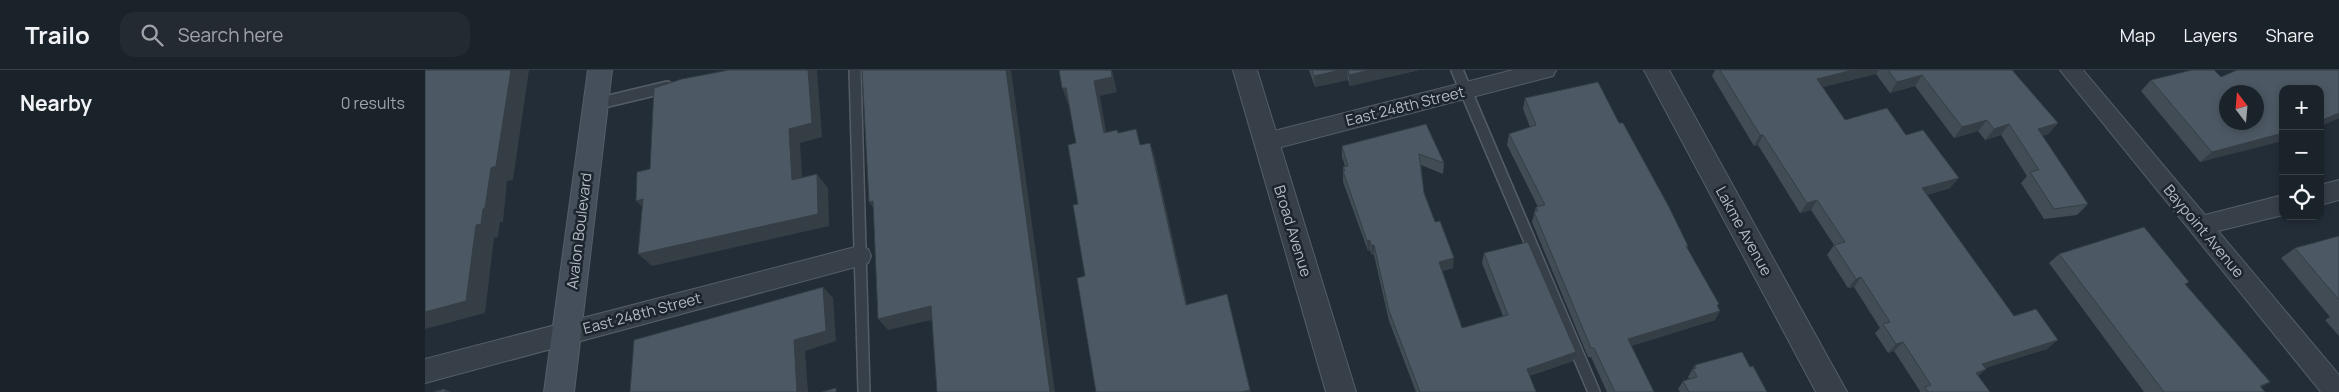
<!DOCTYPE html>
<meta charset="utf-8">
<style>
body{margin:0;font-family:Manrope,sans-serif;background:#232a32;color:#f1f3f6}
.controls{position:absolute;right:15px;top:15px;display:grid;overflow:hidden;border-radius:10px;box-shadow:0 2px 8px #0003}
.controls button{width:45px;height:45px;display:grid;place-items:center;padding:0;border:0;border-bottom:1px solid #383f47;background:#1a222a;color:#f1f3f6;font:25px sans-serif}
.compass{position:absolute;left:1794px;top:15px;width:45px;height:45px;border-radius:50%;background:#1a222a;box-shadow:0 2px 8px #0003;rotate:344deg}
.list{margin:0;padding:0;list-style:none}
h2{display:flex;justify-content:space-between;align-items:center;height:65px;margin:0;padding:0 20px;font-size:21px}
h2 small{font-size:16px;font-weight:400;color:#9fa4a8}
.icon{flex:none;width:28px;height:28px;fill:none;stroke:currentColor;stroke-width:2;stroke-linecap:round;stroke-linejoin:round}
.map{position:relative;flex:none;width:1914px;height:322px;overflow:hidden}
header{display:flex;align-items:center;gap:30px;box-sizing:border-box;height:70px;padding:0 25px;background:#1a222a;border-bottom:1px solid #383f47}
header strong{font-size:24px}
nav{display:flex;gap:28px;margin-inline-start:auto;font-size:18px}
.search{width:350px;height:45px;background:#232a32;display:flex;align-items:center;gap:12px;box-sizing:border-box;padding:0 18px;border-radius:15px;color:#9fa4a8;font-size:19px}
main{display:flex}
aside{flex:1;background:#1a222a}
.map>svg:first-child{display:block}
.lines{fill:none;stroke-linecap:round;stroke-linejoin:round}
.service-casing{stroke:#555d66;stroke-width:14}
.minor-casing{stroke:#555d66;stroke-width:2}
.tertiary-casing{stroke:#555d66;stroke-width:2}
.secondary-casing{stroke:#555d66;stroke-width:2}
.service{stroke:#373f48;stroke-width:11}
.minor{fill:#373f48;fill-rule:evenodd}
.tertiary{fill:#373f48;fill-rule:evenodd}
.secondary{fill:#454f5b;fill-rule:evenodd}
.wall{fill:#414c55}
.shaded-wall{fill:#353e45}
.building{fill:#4c5863;stroke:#353e45;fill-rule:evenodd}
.labels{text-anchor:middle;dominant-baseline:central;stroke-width:5;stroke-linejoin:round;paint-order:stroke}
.street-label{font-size:15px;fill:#b2bac4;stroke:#1c242d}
</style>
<header>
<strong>Trailo</strong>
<div class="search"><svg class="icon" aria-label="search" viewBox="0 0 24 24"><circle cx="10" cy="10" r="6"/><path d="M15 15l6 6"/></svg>Search here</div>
<nav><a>Map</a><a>Layers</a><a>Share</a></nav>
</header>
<main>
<aside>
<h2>Nearby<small>0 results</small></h2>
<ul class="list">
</ul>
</aside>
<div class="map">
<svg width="1914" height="322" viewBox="0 0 1914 322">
<rect width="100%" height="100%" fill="#232d38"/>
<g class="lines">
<g class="service-casing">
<path id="service" d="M430,0L439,322
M1032,0L1169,322
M171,34L242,17"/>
</g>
<g class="minor-casing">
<path id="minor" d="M1088,0H1131L1128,6L1120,8L841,81L833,78L830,72L833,66L841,63Z
M1635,0H1658L1780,145L1858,125V145L1793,161L1914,305V322H1896Z
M1914,110V130L1895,135V115Z
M434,176L443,179L446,186L443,193L434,196L0,313V289Z"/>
</g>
<g class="tertiary-casing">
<path id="tertiary" d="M808,0H832L931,322H901Z
M1219,0H1244L1422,322H1391Z"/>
</g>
<g class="secondary-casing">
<path id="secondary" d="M163,0H187L149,322H119Z"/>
</g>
<use href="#service" class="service"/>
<use href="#minor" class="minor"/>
<use href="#tertiary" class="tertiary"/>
<use href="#secondary" class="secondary"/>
</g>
<path class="wall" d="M884,0H994L925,16L923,10L890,17Z
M1290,0H1587L1633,53L1623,64L1617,66L1663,134L1652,145L1619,149L1596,113L1602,106L1576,65L1560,70L1553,61L1529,68L1490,16L1465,23L1451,4L1397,17L1420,50L1481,65L1525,118L1502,125L1589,246L1622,279L1560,298L1561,299L1553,306L1565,322H1495V321L1469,281L1463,283L1450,263L1455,258L1429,217L1423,218L1402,185L1409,175L1386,140L1375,143L1333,75L1329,76L1287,6Z
M1914,0V48L1895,56L1775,92L1716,21L1726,10Z
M1100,28L1194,53L1263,176L1262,178L1292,236L1290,250L1206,276L1229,322H1182L1166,287H1163L1107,152L1111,137H1113L1082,75L1084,64L1105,57L1098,39Z
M1001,54L1019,93L1018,104L996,95L999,123L1028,198L1017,201L1037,258L1078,246L1057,193L1059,183L1148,291L1104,306L1111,322H991L964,251L949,185H947L945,180L943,181L918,112V97L920,96L917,87V76Z
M1914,166V266L1900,250L1905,247L1856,188L1870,178Z
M1634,184L1761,215L1845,312L1836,317L1840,322H1719L1624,193Z
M1270,295L1325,297L1342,322H1255L1253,319L1258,311L1264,309L1263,307Z"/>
<path class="shaded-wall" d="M86,0H104L88,110L82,111L78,152H75L73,167L69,168L60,243L0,259V242L51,155L58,139Z
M383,0H392L397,67L375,73L378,123L367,110L364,59Z
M581,0H586L630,322H625Z
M686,0H687L692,22L675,26L684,78L679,63L669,11Z
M916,0H922L923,10L890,17L889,6Z
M945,0H994L925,16L924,5Z
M1428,0H1454L1451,4L1386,20L1392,9Z
M1497,5L1490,16L1465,23L1472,12Z
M637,18H641L647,33L643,34Z
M1914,43V48L1895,56V51Z
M1562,50L1553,61L1529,68L1537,57Z
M1633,53L1623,64L1603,69L1613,59Z
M1584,54L1576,65L1560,70L1569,59Z
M1858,63V71L1775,92L1787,82Z
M1335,65H1338L1333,75L1329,76Z
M725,73L730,88L765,247L761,235Z
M392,104L403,118L404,156L227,196L213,184Z
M1534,108L1525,118L1489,129L1497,118Z
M218,129L225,144L211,131Z
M1392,130L1386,140L1375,143L1382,133Z
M448,131L453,145L444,132Z
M945,170V180L943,181L942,171Z
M946,175H949V185H947Z
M1029,188L1028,198L1013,202L1014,192Z
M1436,207L1429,217L1423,218L1431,209Z
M398,217L408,228L411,271L380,281L383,322H372L369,270Z
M802,224L826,322H816Z
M1294,234L1288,243L1295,241L1290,250L1199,278L1203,269Z
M506,236L515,248L463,260L453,249Z
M1633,270L1622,279L1547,302L1557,294Z
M1478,272L1469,281L1463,283L1471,274Z
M1151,282L1148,291L1099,307L1102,299Z
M1561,299L1551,308V303Z
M20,319L26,322H20Z"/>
<path class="building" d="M0,0H86L71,96L66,98L60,138L58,139L56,154L51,155L41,231L0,242Z
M304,0H383L387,53L364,59L367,110L392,104L393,144L213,184L218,129L211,131L212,102L225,99L229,18L257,9Z
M437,0H581L625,322H512L506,236L453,249L448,131L444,132Z
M634,0H686L687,7L669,11L679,63L692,60L693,63L711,59L715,75L725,73L761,235L802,224L825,320L816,322H671L652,208L660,206L648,135L653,134L643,75L651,73L641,18H637Z
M887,0H916L889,6Z
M923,0H945L924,5Z
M1295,0H1428L1392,9L1420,50L1462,38L1481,65L1498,60L1534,108L1497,118L1589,246L1611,239L1633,270L1557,294L1561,299L1551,303L1565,322H1503L1500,317L1506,315L1478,272L1471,274L1458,254L1465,252L1436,207L1431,209L1409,175L1420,172L1392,130L1382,133L1338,65H1335Z
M1463,0H1587L1633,53L1613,59L1663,134L1629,139L1605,102L1614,100L1584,54L1569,59L1562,50L1537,57L1497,5L1472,12Z
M1767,0H1789L1796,7L1812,0H1914V43L1895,51V19H1858V63L1787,82L1726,10ZM1802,22H1832V52H1802Z
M1173,12L1194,53H1198L1244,137L1263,176H1261L1294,234L1292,235L1295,241L1203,269L1229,322H1190L1169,278H1166L1109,142L1113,141L1111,137L1120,135L1084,64L1111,55L1100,28Z
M1001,54L1019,93L994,84L999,123L1010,152L1015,151L1029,188L1014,192L1037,258L1083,245L1059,183L1103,172L1151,282L1102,299L1111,322H995L964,241L949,175H946L945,170L942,171L918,101H920L918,97L923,96L917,76Z
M1719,157L1764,212L1760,214L1845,312L1835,316L1840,322H1739L1634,184Z
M1914,166V230L1870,178Z
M398,217L401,261L369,270L372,322H205L209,270Z
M1317,282L1325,297L1328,296L1342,322H1264L1258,311L1272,307L1268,299L1271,298L1270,295Z
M411,318V322H397Z
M20,319V322H9Z"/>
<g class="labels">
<g class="street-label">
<text transform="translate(980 36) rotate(-14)">East 248th Street</text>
<text transform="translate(154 161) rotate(-83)">Avalon Boulevard</text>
<text transform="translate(868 161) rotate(73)">Broad Avenue</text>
<text transform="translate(1319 161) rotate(61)">Lakme Avenue</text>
<text transform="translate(1779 161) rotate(50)">Baypoint Avenue</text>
<text transform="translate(217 243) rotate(-15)">East 248th Street</text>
</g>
</g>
</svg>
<div class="controls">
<button>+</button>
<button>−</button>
<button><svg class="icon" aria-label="locate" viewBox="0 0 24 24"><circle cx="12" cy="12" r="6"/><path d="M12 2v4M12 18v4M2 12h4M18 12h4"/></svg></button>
</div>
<svg class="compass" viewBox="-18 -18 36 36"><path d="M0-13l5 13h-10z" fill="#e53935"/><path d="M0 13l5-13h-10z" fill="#9fa4a8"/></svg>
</div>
</main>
